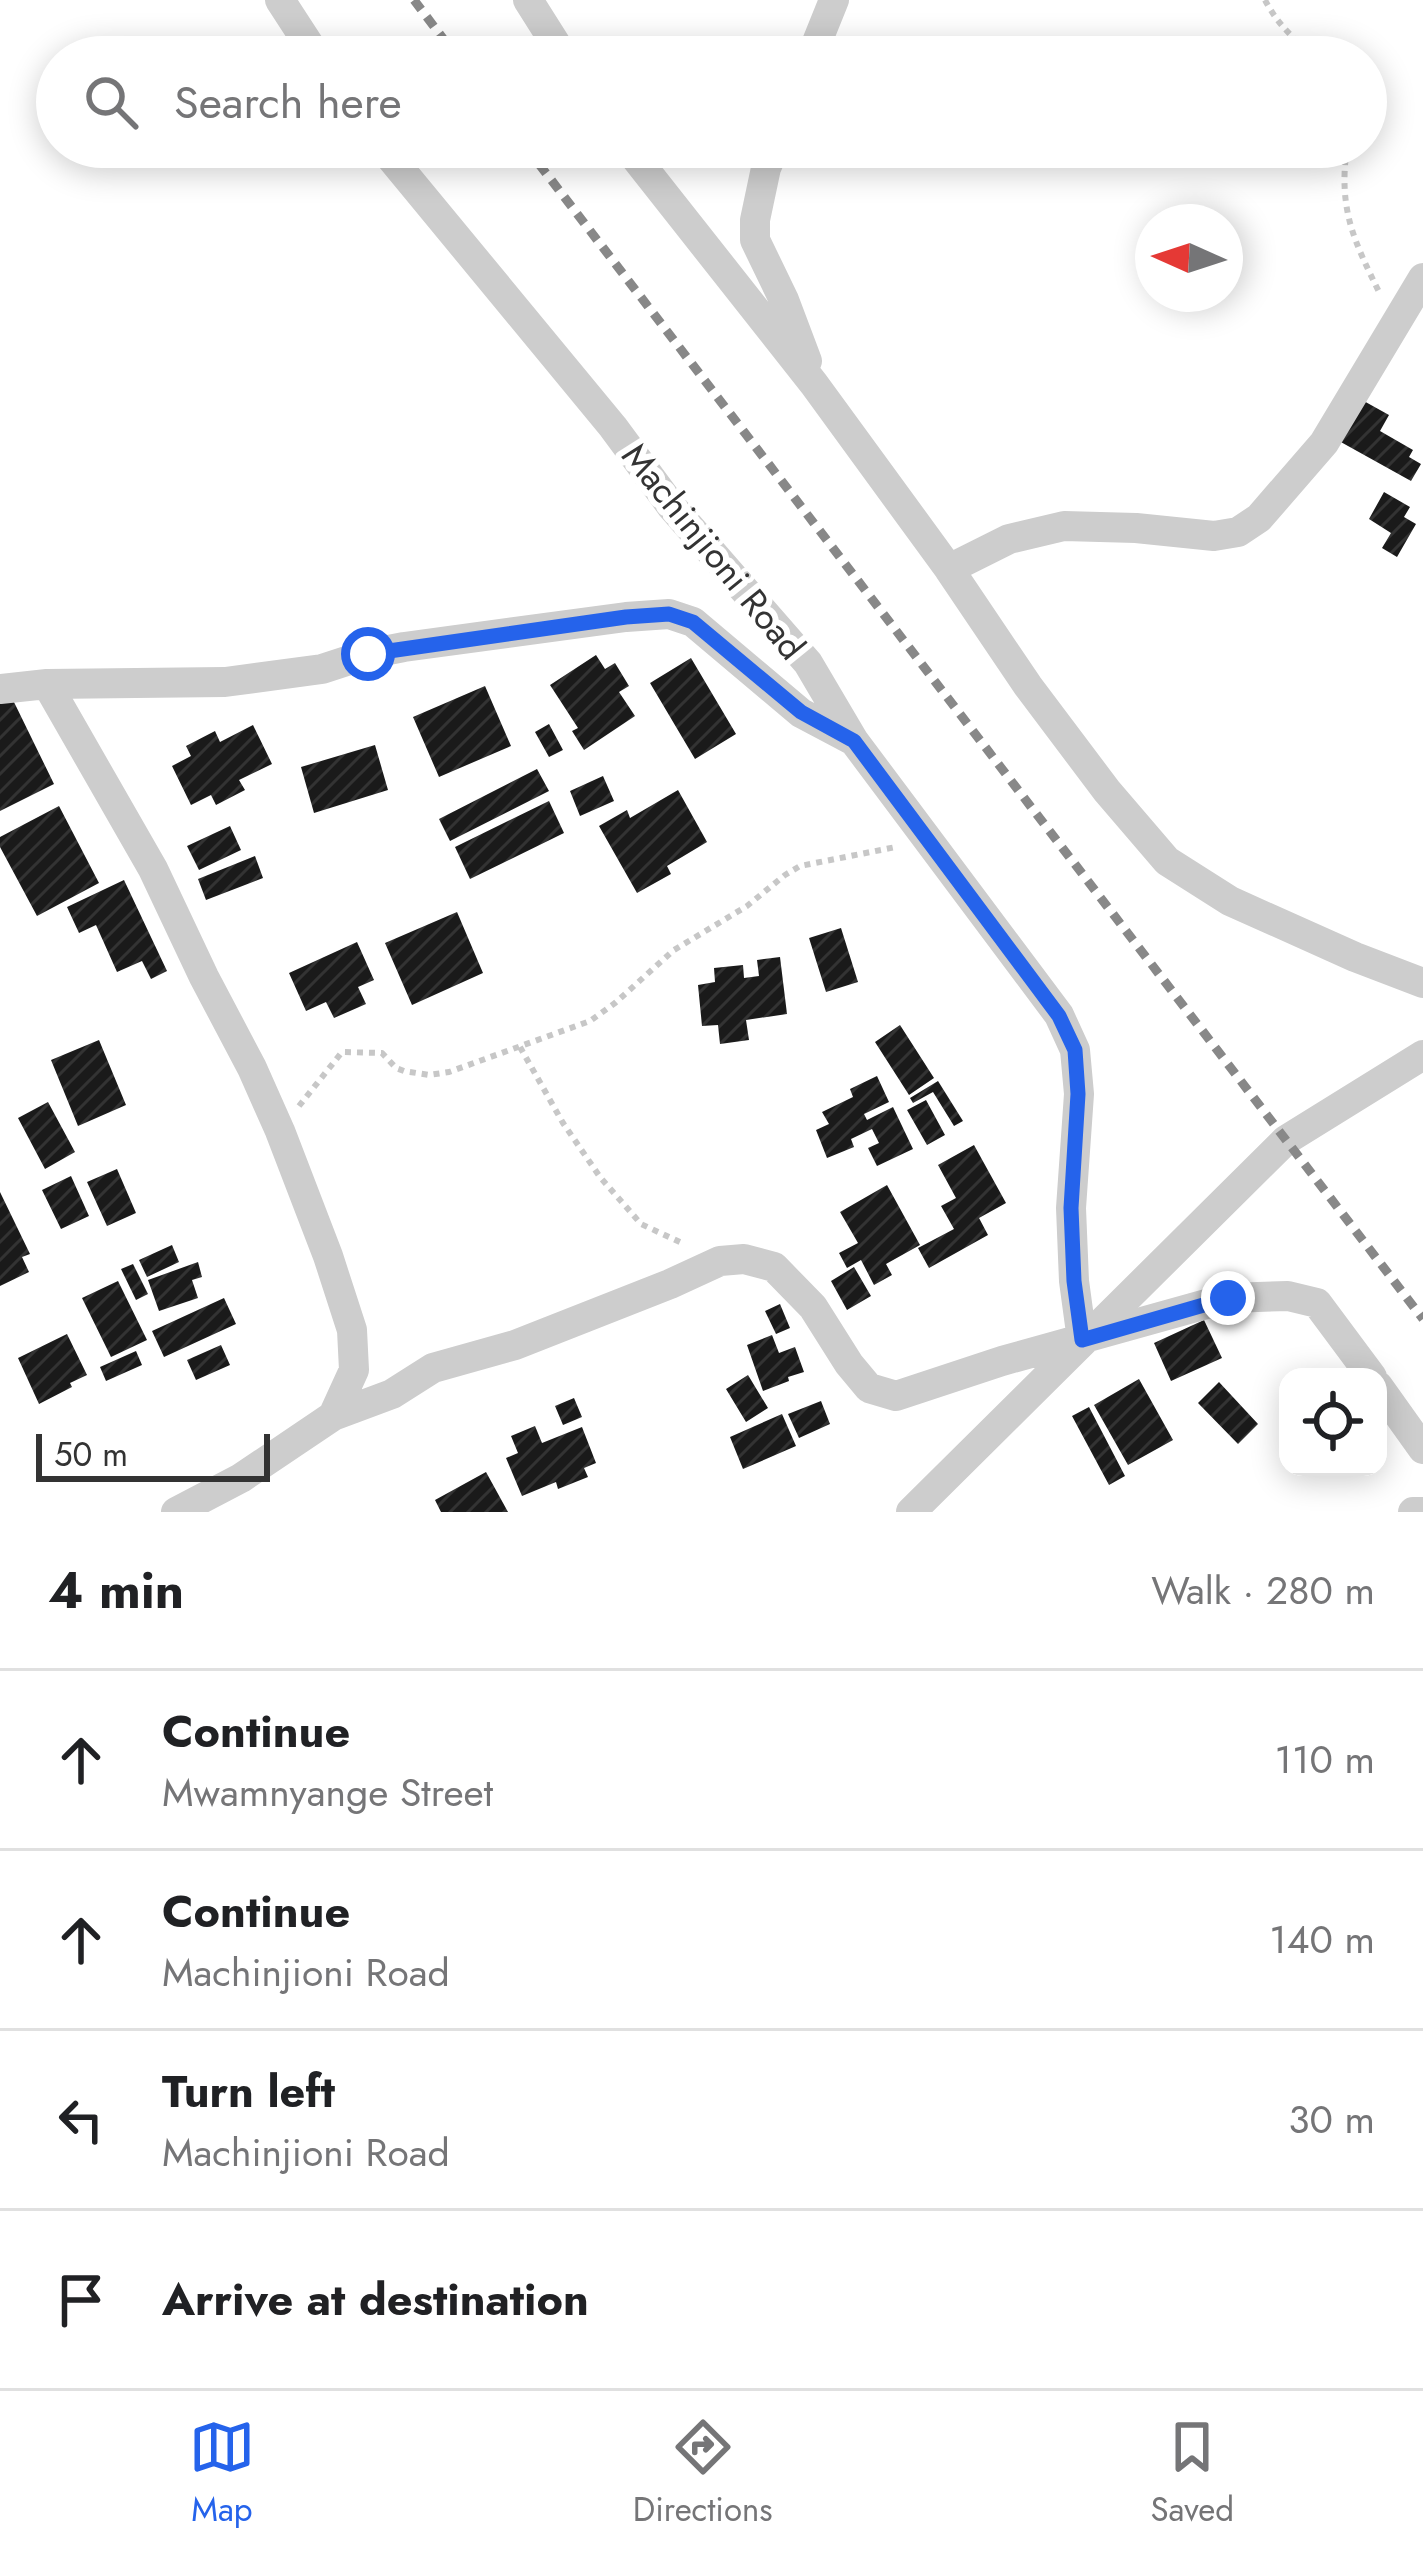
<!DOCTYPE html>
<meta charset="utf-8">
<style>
body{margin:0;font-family:Jost,sans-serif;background:#f2f2f2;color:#202124}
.controls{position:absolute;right:36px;bottom:36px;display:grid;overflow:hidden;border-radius:24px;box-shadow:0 6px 30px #0003}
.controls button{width:108px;height:108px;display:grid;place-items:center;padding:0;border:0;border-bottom:3px solid #e0e0e0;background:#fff;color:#202124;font:60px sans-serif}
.compass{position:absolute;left:1135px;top:204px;width:108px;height:108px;border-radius:50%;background:#fff;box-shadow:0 6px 30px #0003;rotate:273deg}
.scale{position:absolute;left:36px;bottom:30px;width:234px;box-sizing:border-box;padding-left:12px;border:6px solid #333;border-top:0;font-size:33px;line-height:42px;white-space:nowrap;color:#333;-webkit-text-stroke:9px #fff;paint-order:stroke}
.stop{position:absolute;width:36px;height:36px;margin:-27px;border:9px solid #2563eb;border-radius:50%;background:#fff}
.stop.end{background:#2563eb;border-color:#fff;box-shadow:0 3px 12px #0008}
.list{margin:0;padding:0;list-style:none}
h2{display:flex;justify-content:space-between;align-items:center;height:156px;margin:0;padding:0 48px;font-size:51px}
h2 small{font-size:39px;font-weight:400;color:#757577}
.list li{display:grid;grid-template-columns:78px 1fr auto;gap:36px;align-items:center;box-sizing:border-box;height:180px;padding:0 48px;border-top:3px solid #e0e0e0}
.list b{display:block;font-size:45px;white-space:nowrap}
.list p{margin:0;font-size:39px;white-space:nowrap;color:#757577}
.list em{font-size:39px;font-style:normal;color:#757577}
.icon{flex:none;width:66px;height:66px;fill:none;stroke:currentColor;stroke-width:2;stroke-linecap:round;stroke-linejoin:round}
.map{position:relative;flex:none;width:1423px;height:1512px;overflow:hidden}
.search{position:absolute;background:#fff;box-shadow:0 6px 30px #0003;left:36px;right:36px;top:36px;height:132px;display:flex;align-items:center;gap:30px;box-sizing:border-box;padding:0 42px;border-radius:66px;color:#757577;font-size:45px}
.sheet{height:876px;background:#fff}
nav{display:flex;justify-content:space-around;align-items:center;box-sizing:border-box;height:168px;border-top:3px solid #e0e0e0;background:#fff;font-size:33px;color:#757577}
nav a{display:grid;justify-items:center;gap:6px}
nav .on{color:#2563eb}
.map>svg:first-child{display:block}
.building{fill:url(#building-hatch)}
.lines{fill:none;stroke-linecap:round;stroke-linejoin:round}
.path{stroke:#c7c7c7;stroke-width:6;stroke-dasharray:6 6;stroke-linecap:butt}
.minor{stroke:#cdcdcd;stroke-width:30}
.rail{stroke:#888;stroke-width:9;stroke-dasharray:12 9;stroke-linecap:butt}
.route{stroke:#2563eb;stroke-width:15}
.labels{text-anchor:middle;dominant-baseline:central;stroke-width:12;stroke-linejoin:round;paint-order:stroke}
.street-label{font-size:36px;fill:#333;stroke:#fff}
</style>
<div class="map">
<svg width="1423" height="1512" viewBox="0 0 1423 1512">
<defs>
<pattern id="building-hatch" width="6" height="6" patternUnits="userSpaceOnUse" patternTransform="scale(3)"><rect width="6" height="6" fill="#1a1a1a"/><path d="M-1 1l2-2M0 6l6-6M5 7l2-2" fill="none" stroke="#333"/></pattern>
</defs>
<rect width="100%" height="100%" fill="#fff"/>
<path class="building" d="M1362,400L1389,415L1380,431L1413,450L1409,457L1421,464L1411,481L1339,441Z
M1384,492L1410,507L1404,517L1416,524L1397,557L1382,548L1391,533L1369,519Z
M596,655L605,669L615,663L629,686L619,692L635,716L584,750L572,731L578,728L550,685Z
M691,658L736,734L695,759L650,683Z
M485,686L511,746L439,777L413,717Z
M12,698L54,784L0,811V704Z
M549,724L563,750L549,757L535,732Z
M253,725L272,764L239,780L245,790L216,805L211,795L191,805L172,766L191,756L186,746L215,731L220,742Z
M375,745L388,790L314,813L301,767Z
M537,769L549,791L450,841L439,819Z
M603,776L614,801L580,816L570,791Z
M678,790L707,842L667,866L671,874L637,893L599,826L627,810L630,818Z
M549,801L564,833L470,879L455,847Z
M59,806L99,883L37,916L0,847V837Z
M230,826L241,850L199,870L187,846Z
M255,856L263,878L206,900L198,879Z
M124,880L167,971L151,979L142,961L117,972L96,925L79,933L67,907Z
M457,912L483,973L412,1005L385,943Z
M841,928L858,982L826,992L809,938Z
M357,942L374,980L358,987L366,1004L334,1018L326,1002L306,1011L289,973Z
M780,957L787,1014L746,1020L749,1040L720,1044L718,1025L702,1026L698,985L715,982L714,968L743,965L744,978L759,976L757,960Z
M900,1025L934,1078L909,1095L875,1042Z
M99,1040L126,1105L78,1126L51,1060Z
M877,1076L889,1102L864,1114L867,1120L893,1107L913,1149L877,1166L868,1148L879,1143L872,1129L851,1139L854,1147L827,1158L816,1130L829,1124L822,1112L853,1097L850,1089Z
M938,1081L963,1121L954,1126L933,1092L913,1103L910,1098Z
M926,1100L945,1135L927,1145L907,1110Z
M48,1102L75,1152L45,1169L18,1118Z
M974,1145L1006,1203L979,1218L988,1235L929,1268L918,1248L954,1229L941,1206L956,1198L938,1165Z
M117,1169L136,1213L107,1226L87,1182Z
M71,1176L89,1216L61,1229L42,1190Z
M887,1185L920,1245L886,1264L892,1275L874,1285L861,1260L847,1268L839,1253L858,1243L840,1212Z
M0,1192L30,1254L22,1257L29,1272L0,1286Z
M172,1245L179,1262L147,1277L139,1260Z
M198,1262L202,1277L192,1280L198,1298L159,1311L148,1280Z
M133,1264L148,1294L136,1300L121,1269Z
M854,1267L871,1296L847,1310L831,1281Z
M118,1281L147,1340L111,1357L82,1298Z
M224,1298L236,1324L164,1357L152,1331Z
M780,1304L790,1328L776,1334L765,1311Z
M1204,1320L1222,1358L1171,1381L1154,1343Z
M67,1334L87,1375L70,1383L72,1387L39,1404L18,1358Z
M772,1335L779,1353L795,1347L804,1372L788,1377L789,1381L763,1391L747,1345Z
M221,1345L230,1365L196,1380L187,1360Z
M136,1351L142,1365L106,1381L100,1367Z
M748,1375L768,1408L746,1422L726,1389Z
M1139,1379L1173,1440L1128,1465L1094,1405Z
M1219,1382L1258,1424L1238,1444L1198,1403Z
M574,1398L582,1417L563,1425L555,1406Z
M821,1401L830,1424L799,1438L788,1414Z
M1089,1407L1125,1476L1109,1485L1072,1416Z
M782,1414L796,1446L743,1469L730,1437Z
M535,1426L542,1443L582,1427L596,1463L584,1468L588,1477L558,1489L556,1482L522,1496L506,1458L518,1453L511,1436Z
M486,1472L508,1512H441L435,1500Z"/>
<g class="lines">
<path class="path" d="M1265,0C1278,25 1295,41 1318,57
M1347,147C1338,210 1354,241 1381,296
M520,1047L563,1123L600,1177L641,1224L682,1243
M299,1106L342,1052L382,1053L396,1068L404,1071L429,1075L449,1072L590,1021L615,1003L674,950L747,906L785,875L800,866L896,847"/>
<path class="minor" d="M280,0L317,57
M528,0L564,57
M811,57L834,0
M382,147L613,427L672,507L808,663L854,741L1059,1015L1075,1050L1079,1094L1071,1208L1074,1281L1082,1340
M627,147L814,384L949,569L1028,686L1107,791L1167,861L1230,901L1355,957L1423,983
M775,147L766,168L755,220V240L784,300L807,361
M949,569L1009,539L1064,526L1136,528L1214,536L1238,532L1259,518L1324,443L1423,278
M47,684L153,869L204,977L252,1068L280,1131L328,1256L352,1330L354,1370L333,1416
M0,689L47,684L225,682L322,669L368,654L404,647L626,617L669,614L693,622L801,713L852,740
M1378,1386L1423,1449
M176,1512L241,1478L333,1416L392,1394L433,1368L515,1345L670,1284L720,1261L744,1259L774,1267L813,1307L849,1364L869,1388L896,1396L1002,1361L1228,1298L1288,1296L1317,1303L1372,1377
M911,1512L1286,1140L1423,1055
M1413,1512H1422"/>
<path class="rail" d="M414,0L457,57
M526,147L1423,1319"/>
</g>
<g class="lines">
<path class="route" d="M368,654L626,617L669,614L693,622L801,712L854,741L1059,1016L1075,1050L1078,1094L1071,1208L1074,1281L1082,1340L1228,1298"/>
</g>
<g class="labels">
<g class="street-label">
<text transform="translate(714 551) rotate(51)">Machinjioni Road</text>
</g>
</g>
</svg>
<div class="controls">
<button><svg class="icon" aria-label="locate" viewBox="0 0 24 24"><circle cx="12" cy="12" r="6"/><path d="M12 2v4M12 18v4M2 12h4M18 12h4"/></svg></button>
</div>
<svg class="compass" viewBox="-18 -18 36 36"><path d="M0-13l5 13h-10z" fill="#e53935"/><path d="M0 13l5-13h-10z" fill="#757577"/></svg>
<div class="scale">50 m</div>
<div class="stop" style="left:368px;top:654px"></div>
<div class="stop end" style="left:1228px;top:1298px"></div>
<div class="search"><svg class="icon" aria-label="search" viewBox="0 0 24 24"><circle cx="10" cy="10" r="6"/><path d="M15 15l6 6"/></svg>Search here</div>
</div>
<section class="sheet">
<h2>4 min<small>Walk · 280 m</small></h2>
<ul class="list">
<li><svg class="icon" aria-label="ahead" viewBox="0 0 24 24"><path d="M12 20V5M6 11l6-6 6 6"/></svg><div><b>Continue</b><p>Mwamnyange Street</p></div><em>110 m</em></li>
<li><svg class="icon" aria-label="ahead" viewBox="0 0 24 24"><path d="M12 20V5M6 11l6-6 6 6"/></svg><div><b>Continue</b><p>Machinjioni Road</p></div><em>140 m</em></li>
<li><svg class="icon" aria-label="left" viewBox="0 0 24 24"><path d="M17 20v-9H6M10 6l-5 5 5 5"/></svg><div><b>Turn left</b><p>Machinjioni Road</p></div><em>30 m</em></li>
<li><svg class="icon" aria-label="arrive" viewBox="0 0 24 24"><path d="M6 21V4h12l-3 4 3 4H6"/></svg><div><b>Arrive at destination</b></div></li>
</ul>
</section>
<nav>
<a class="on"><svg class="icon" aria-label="map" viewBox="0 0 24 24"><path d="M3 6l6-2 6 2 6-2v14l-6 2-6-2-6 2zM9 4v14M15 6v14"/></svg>Map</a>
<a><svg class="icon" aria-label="directions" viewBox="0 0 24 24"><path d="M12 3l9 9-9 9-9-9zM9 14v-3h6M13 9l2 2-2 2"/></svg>Directions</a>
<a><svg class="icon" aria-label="saved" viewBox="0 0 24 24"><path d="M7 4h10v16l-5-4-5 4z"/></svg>Saved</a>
</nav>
